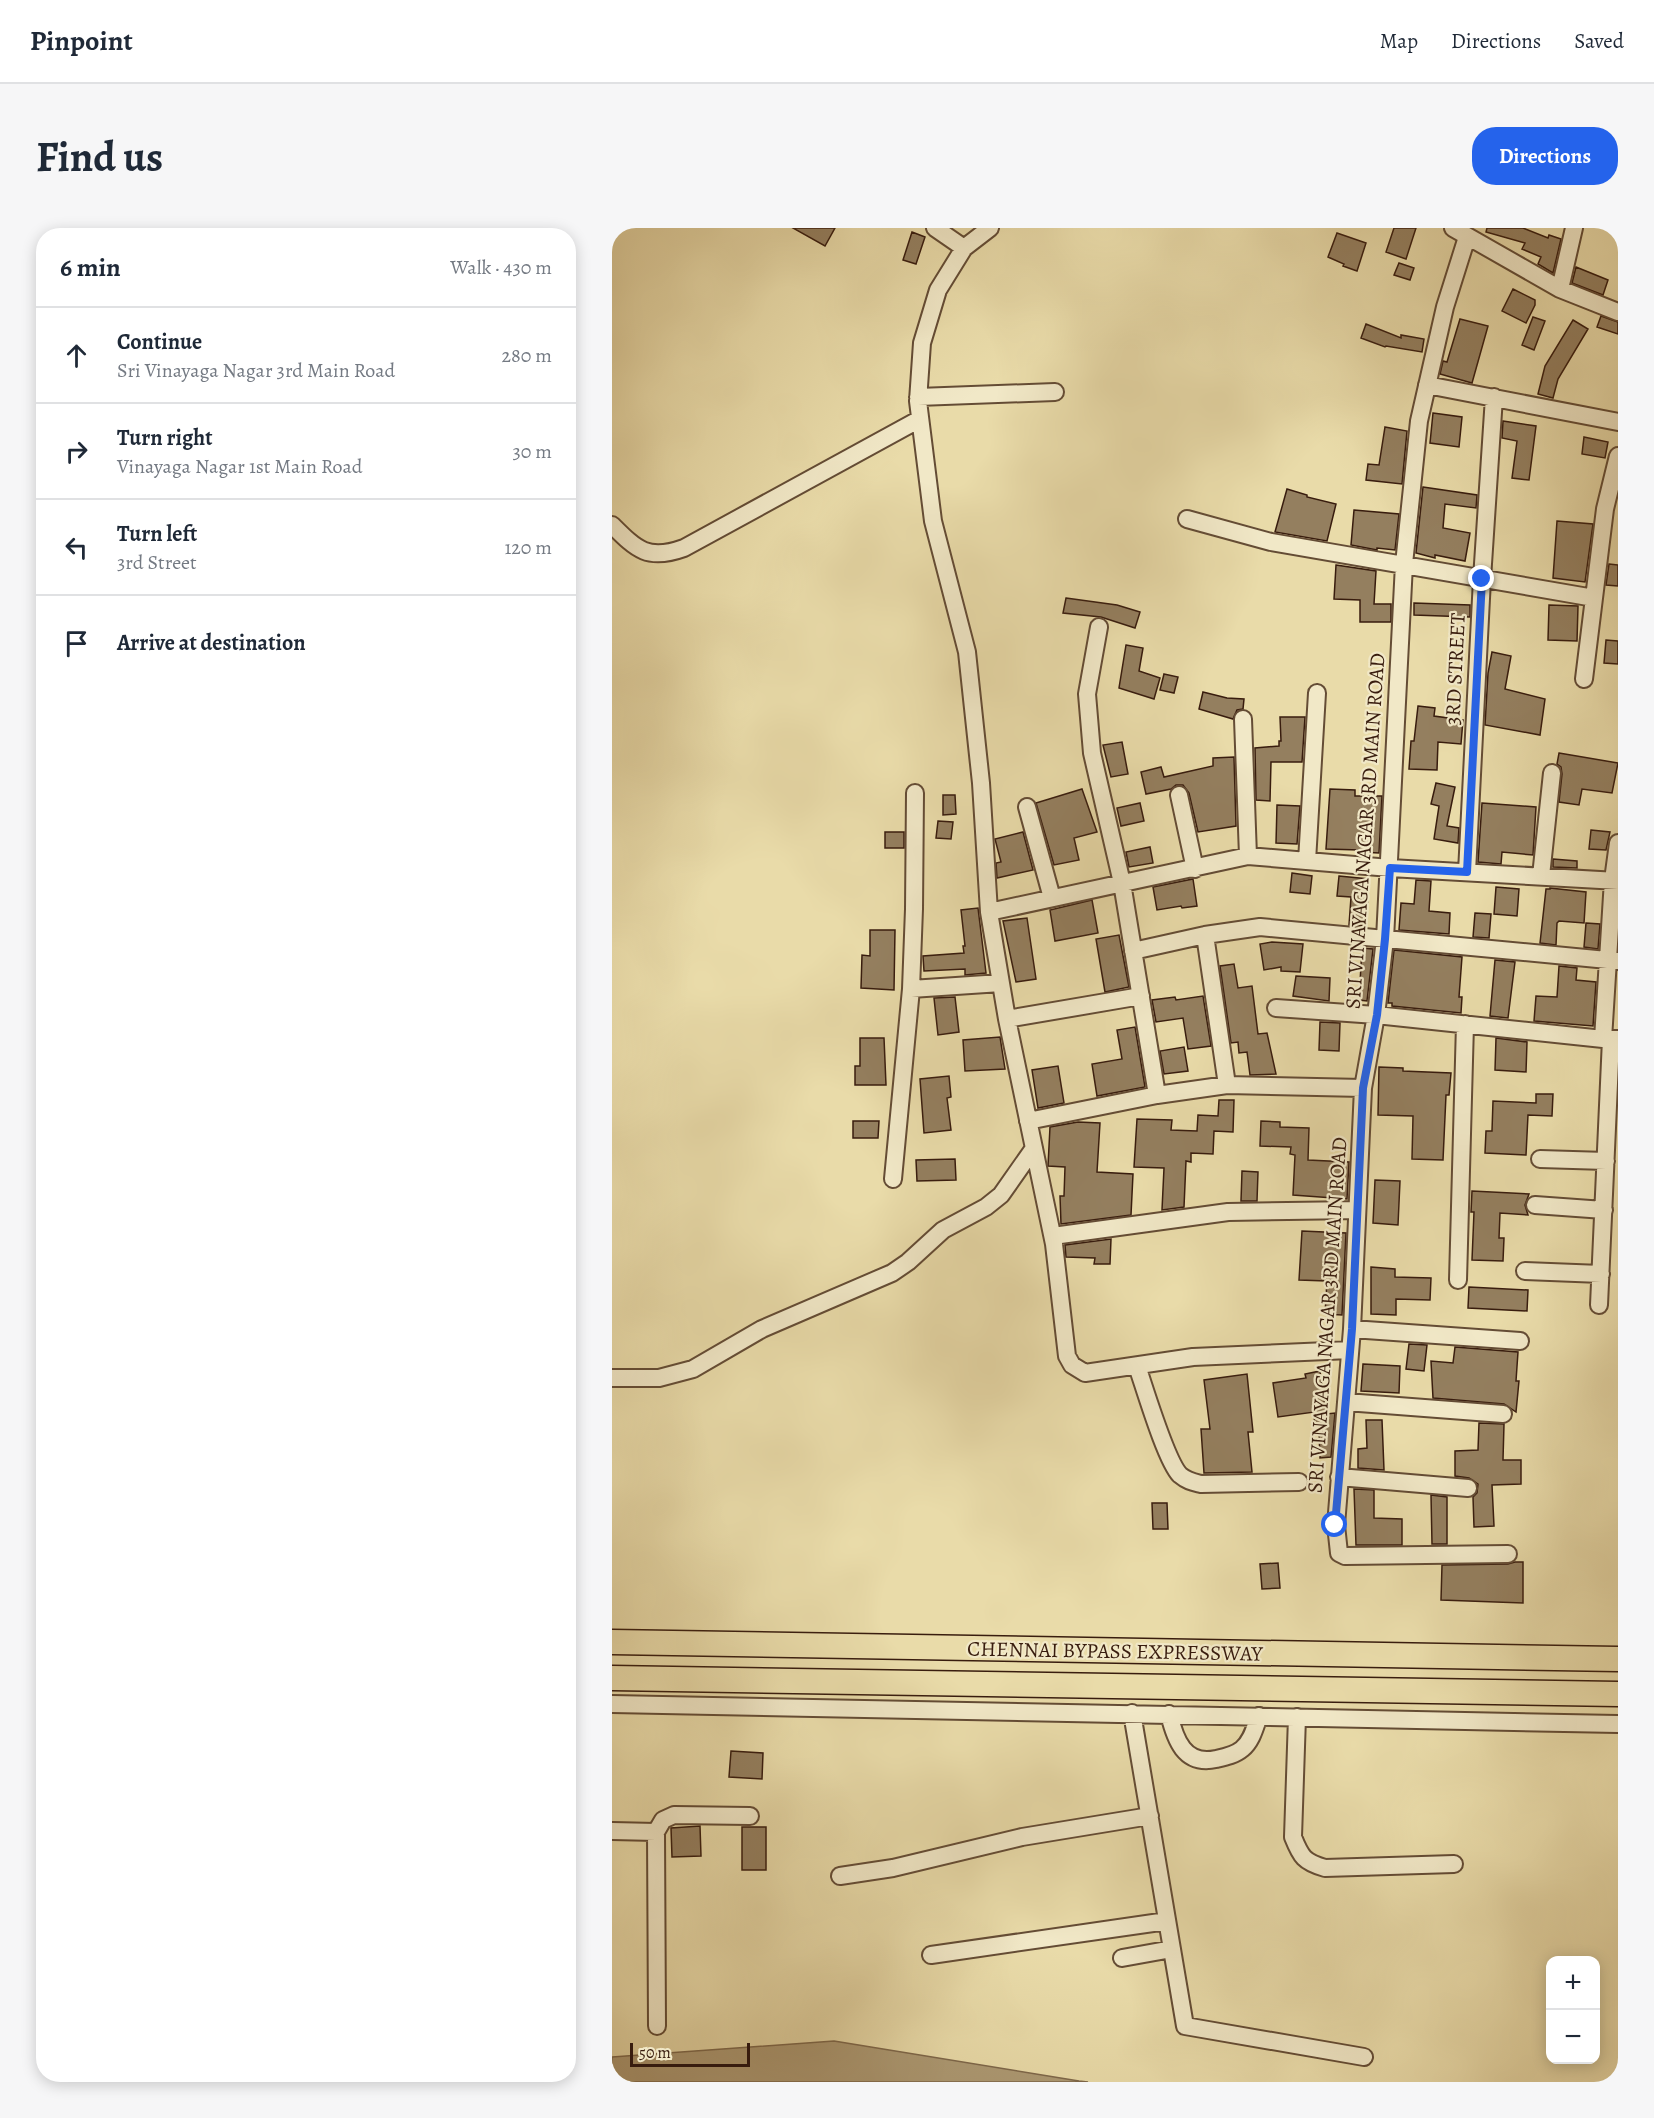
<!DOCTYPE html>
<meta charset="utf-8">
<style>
body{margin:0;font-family:Alegreya,serif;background:#f6f6f7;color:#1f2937}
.controls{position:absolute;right:18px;bottom:18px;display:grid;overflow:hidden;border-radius:12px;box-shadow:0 3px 15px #0003}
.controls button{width:54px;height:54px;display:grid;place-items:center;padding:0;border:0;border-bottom:2px solid #e0e1e3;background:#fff;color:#1f2937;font:30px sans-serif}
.scale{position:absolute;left:18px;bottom:15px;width:120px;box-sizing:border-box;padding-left:6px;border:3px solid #381c0e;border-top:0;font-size:16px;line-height:21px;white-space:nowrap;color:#381c0e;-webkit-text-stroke:4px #f1e8c7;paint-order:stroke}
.stop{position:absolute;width:18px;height:18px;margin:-14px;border:4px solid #2563eb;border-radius:50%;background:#fff}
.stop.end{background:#2563eb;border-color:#fff;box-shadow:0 2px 6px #0008}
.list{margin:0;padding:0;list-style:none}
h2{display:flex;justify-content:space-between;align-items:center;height:78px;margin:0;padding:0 24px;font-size:26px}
h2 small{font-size:20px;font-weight:400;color:#747a83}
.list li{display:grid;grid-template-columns:39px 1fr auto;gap:18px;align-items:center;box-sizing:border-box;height:96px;padding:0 24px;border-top:2px solid #e0e1e3}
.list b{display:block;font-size:22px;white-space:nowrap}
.list p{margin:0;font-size:20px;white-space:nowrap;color:#747a83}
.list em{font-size:20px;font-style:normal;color:#747a83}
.icon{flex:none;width:33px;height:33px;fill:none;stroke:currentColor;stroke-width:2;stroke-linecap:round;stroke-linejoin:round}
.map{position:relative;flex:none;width:1006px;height:1854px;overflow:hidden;border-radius:24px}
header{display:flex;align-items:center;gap:36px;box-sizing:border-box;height:84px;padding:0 30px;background:#fff;border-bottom:2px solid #e0e1e3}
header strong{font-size:28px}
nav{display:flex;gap:33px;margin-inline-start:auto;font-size:21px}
.intro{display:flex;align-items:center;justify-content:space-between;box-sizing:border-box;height:144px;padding:0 36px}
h1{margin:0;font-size:42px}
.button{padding:15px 27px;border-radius:24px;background:#2563eb;color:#fff;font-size:21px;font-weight:700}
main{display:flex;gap:36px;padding:0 36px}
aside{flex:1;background:#fff;border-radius:24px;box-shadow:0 3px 15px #0003}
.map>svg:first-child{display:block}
.water{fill:#ad9a74;stroke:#7e684b;stroke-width:1.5}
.building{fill:#947f5f;stroke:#381c0e;stroke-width:1.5}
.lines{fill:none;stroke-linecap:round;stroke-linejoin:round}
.minor-casing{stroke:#644c35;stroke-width:20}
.highway-casing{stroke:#381c0e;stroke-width:27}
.minor{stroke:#f1e8c7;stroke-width:16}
.highway{stroke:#e9dba9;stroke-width:24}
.route{stroke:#2563eb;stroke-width:8}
.labels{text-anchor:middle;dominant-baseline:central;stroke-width:4.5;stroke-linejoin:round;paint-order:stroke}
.street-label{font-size:21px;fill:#381c0e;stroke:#f1e8c7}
</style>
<header>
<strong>Pinpoint</strong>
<nav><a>Map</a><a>Directions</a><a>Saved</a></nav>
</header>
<div class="intro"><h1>Find us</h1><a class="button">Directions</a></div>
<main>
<aside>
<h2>6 min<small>Walk · 430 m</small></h2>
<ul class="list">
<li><svg class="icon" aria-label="ahead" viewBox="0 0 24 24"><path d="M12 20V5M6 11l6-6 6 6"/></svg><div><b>Continue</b><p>Sri Vinayaga Nagar 3rd Main Road</p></div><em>280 m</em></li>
<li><svg class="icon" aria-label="right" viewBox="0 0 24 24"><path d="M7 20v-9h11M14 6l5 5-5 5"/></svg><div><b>Turn right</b><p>Vinayaga Nagar 1st Main Road</p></div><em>30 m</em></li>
<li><svg class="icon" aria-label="left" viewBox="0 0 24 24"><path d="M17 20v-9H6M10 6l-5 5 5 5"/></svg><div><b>Turn left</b><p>3rd Street</p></div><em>120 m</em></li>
<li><svg class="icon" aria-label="arrive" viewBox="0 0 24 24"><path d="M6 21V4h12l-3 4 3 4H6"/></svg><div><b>Arrive at destination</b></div></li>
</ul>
</aside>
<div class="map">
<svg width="1006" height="1854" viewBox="0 0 1006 1854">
<rect width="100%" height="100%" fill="#e9dba9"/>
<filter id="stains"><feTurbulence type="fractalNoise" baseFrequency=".00333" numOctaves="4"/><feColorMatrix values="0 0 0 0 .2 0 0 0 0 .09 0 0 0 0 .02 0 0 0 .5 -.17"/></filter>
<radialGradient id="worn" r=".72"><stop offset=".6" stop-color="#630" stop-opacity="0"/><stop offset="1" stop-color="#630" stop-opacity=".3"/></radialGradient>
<path class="water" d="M222,1813L467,1853L476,1854H0V1829Z"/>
<path class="building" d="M181,0H223L213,18Z
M782,0H804L794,31L774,24Z
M875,0H911L936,10L937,7L949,11L941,45L926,36L929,29L910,21L913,15L874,4Z
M300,4L313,9L304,36L291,32Z
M725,5L754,15L745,43L731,38L732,36L716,29Z
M787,35L802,40L798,52L782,47Z
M964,39L996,52L991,67L960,55Z
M901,61L923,72V77L914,95L890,83Z
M989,88L1006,94V106L985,99Z
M921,89L933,93L922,122L910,117Z
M848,91L876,98L860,155L828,146L831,133L835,134Z
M961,92L976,101L946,151L941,170L926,166L933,138Z
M754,96L789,110V107L812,111L810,124L774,118L773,119L749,110Z
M821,185L850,189L847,219L818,215Z
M891,193L924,198L917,252L900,250L905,213L890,210Z
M773,199L795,203L790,256L754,252L756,236L767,237Z
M972,209L996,214L993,230L970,226Z
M811,259L865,267L864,280L833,276L831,300L858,305L853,333L823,327V330L804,325Z
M675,261L695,267V269L724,276L715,313L663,304Z
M742,282L787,286L783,322L765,320V322L739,317Z
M945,293L981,296L973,354L941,350Z
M997,336L1006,337V358L994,357Z
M724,337L764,343L762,376H779V394H748V372L722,371Z
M454,370L505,377L528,384L523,400L489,389L451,385Z
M802,375L858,377V389L802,387Z
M937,377L966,378L965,413L936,412Z
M994,412L1006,413V436L992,435Z
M514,417L531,420L527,443L548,450L542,471L507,460Z
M880,424L899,428L893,461L933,471L928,507L873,497L876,445Z
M552,446L566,449L562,465L548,462Z
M591,464L615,470L632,471L631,481L625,482L621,491L587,481Z
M806,478L823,480L822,488L851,492L849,516L826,514L825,542L797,541L799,513H802Z
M668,489H693L690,534H659L658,573L644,572L643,520L667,518V513H669Z
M510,514L516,546L499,549L491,517Z
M947,525L1006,535L1000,565L970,561L967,577L947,574L950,546L949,539L945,536Z
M622,529L624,598L586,604L577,565L571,557H564L559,561L534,566L529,544L549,539L552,549L601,538V530Z
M824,555L843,559L835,598L847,600L846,615L822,611L827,578L819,576Z
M470,561L485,604L462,610L467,632L442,637L424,575Z
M718,561L743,562V568H770L767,625L748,624V622L714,621Z
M331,567H343L344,586L331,587Z
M528,575L532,593L509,598L505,580Z
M870,575L924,579L921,627L890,624L889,636L866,634Z
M665,577L688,578L685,616L664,615Z
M326,593L341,594L339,611L324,610Z
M979,602L998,604L994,622L977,621Z
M273,604H292V620H273Z
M411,604L421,642L385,650L384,635L389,634L383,611Z
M538,619L541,635L517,639L514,624Z
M941,631L965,633V640L941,639Z
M680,645L700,648L698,666L678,664Z
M727,648L757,651L754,698L737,697L739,669L725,668Z
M581,651L585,678L570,680L569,678L545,682L541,659Z
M804,652L819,653L817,683L838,685L837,706L787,702L789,675L802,676Z
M884,659L907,661L905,688L882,686Z
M938,660L974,664L972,695L947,693L945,695L944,717L928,715L934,661H938Z
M480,672L486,705L443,713L438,682Z
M366,680L374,745L353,747V741L312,743L311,728L352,725L351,718H353L349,682Z
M863,685L879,686L877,710L861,709Z
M415,690L424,751L404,754L391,693Z
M974,695L988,696L986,721L972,719Z
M258,702H283L282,762L249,760L250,727L258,728Z
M507,707L517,759L493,764L484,711Z
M660,714L691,716L688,744L669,743V739L652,742L648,716Z
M750,720L761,721L755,773L747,772Z
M782,722L850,729L847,769H850L849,785L780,778V775H776Z
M883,732L903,734L896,790L878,788Z
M622,736L626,760L640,758L646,806L655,805L664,846L638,847L635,824L627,825L626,814L619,815L608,738Z
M947,738L965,740L964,752L984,754L981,798L922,793L924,768L945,769Z
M684,748L718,750L717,773L681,768Z
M591,768L599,818L576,821L571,790L544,794L540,772L563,769L564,772Z
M343,769L347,804L326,807L322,770Z
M708,794L728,795L727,823L707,822Z
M523,799L533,859L485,868L480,836L510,831L505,802Z
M388,809L393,841L353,843L351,812Z
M248,810H272L274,857H243V838H248Z
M884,810L915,814L914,844L883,842Z
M572,819L576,843L552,846L548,823Z
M446,838L452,875L426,880L420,842Z
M767,839L791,840V843L839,845L837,867H834L831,932L800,931L801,888L766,887Z
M337,848L339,869L335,870L339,902L312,905L308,851Z
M924,866H941L940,888L916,887L914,927L873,925L874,903H880L881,873L924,875Z
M607,872H622L621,904L602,903L601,926L579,925V934L574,933L572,979L550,982L552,940L522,939L525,891L560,892L559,902L585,903L586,887L606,888Z
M241,893H267L266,910H241Z
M649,893L668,894V899L697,900L696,932L737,934L735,971L681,967L683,927L678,926L679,919L648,918Z
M466,894L488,895L485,944L521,946L519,987L449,996L448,968H452L453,939L436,938L438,899Z
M343,931L344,952L305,953L304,932Z
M630,943L646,944L645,973H629Z
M763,952L788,953L786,997L761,995Z
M860,963L917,966L913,977L916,987L888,985L887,1010H892L891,1033L860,1032L862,984H859Z
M690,1003L734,1005L730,1087L713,1086L715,1053L687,1052Z
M499,1011L498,1036H482L483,1030L454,1029L453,1017Z
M759,1039L783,1041V1049L819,1050L818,1072L784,1071V1087L759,1086Z
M857,1059L916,1062L915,1083L856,1080Z
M797,1116L815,1117L812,1143L794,1141Z
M843,1119L906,1124L904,1153H907L904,1184L892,1176L821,1170L819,1133L841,1135Z
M751,1136L788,1138L787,1165L749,1163Z
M708,1143L714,1186L723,1185L719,1229L708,1230L707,1205H703L702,1184L666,1189L661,1155L694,1150L693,1146Z
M635,1146L641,1204H636L640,1244L592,1245L589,1201H598L592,1152Z
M754,1192H770L772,1242L746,1240V1221L755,1220Z
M867,1195L892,1196L891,1232H909V1256L880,1257L882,1298L862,1299L861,1269L865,1265L866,1256L857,1250L843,1248V1223L866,1222Z
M742,1261L762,1262V1290L790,1291V1317H744Z
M819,1267L835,1269V1316H820Z
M540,1275H555L556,1301H541Z
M903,1334H911V1375L829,1372L830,1337L896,1336Z
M666,1335L668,1360L650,1361L648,1336Z
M119,1523L151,1525L150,1551L117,1549Z
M88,1598L89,1628L60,1629L59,1600Z
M130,1599H154V1642H130Z"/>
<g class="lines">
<g class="minor-casing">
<path id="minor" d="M323,0L352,20
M378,0L352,20L326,62L310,115L306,173L321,293L355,424L369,555L377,684L395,791L442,1016L455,1128L460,1137L473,1145L581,1129L738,1122
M841,0L948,61L1006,84
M855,9L833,79L807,193L792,336L773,711L764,787L751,860L740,1101L724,1297L727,1325L733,1328L896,1326
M948,61L962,0
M815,157L1006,194
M306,169L443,164
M575,291L659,314L982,370
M0,297C25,322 36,333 72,320L308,191
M487,399L475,466L480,525L510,655L545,867
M972,451L993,281L1006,228
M631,491L636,628
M567,567L583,641
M415,579L440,670
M695,633L705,465
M855,644L870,351L882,169
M929,648L940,545
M377,684L636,628L778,640L1006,653
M593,707L615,857
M521,723L593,707L648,699L1006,733
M299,761L389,755
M664,780L764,787L991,811H1006
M395,791L529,768
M991,811L1001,652L1006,615
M416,893L545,867L615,857L751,860
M928,931L994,933
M281,951L299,761L302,681L303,565
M923,977L992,982
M441,1008L616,984L745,982
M913,1043L989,1046
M846,1052L853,796
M987,1077L999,811
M740,1101L908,1113
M525,1138C533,1161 554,1233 568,1247C575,1253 581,1254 589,1256L687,1254
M0,1150H47L81,1141L150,1101L280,1045L296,1034L331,1002L374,979L389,967L422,920
M734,1174L891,1186
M727,1249L856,1260
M0,1476L1006,1496
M520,1485L573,1798L752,1829
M557,1486C563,1511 572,1538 604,1531C613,1529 623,1527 630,1521C640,1513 643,1499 647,1488
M685,1489L681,1609C689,1629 692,1634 713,1640L842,1636
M0,1603L44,1604L45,1798
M44,1604L51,1592L62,1587L138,1588
M228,1648L281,1640L410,1609L538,1588
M319,1727L555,1693
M510,1730L560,1721"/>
</g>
<g class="highway-casing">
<path id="highway" d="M0,1414L1006,1431
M0,1450L1006,1466"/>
</g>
<use href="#minor" class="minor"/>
<use href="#highway" class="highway"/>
</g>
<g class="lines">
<path class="route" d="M723,1297L740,1101L751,860L765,787L773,711L778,640L855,644L870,351"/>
</g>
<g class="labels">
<g class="street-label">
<text transform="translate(843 441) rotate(-87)">3RD STREET</text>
<text transform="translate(753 603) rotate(-86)">SRI VINAYAGA NAGAR 3RD MAIN ROAD</text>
<text transform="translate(715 1087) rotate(-86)">SRI VINAYAGA NAGAR 3RD MAIN ROAD</text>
<text transform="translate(503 1423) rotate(1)">CHENNAI BYPASS EXPRESSWAY</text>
</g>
</g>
<rect width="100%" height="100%" filter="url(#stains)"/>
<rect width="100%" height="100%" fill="url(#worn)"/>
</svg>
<div class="controls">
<button>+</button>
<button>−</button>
</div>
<div class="scale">50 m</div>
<div class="stop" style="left:723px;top:1297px"></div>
<div class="stop end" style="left:870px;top:351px"></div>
</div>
</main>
